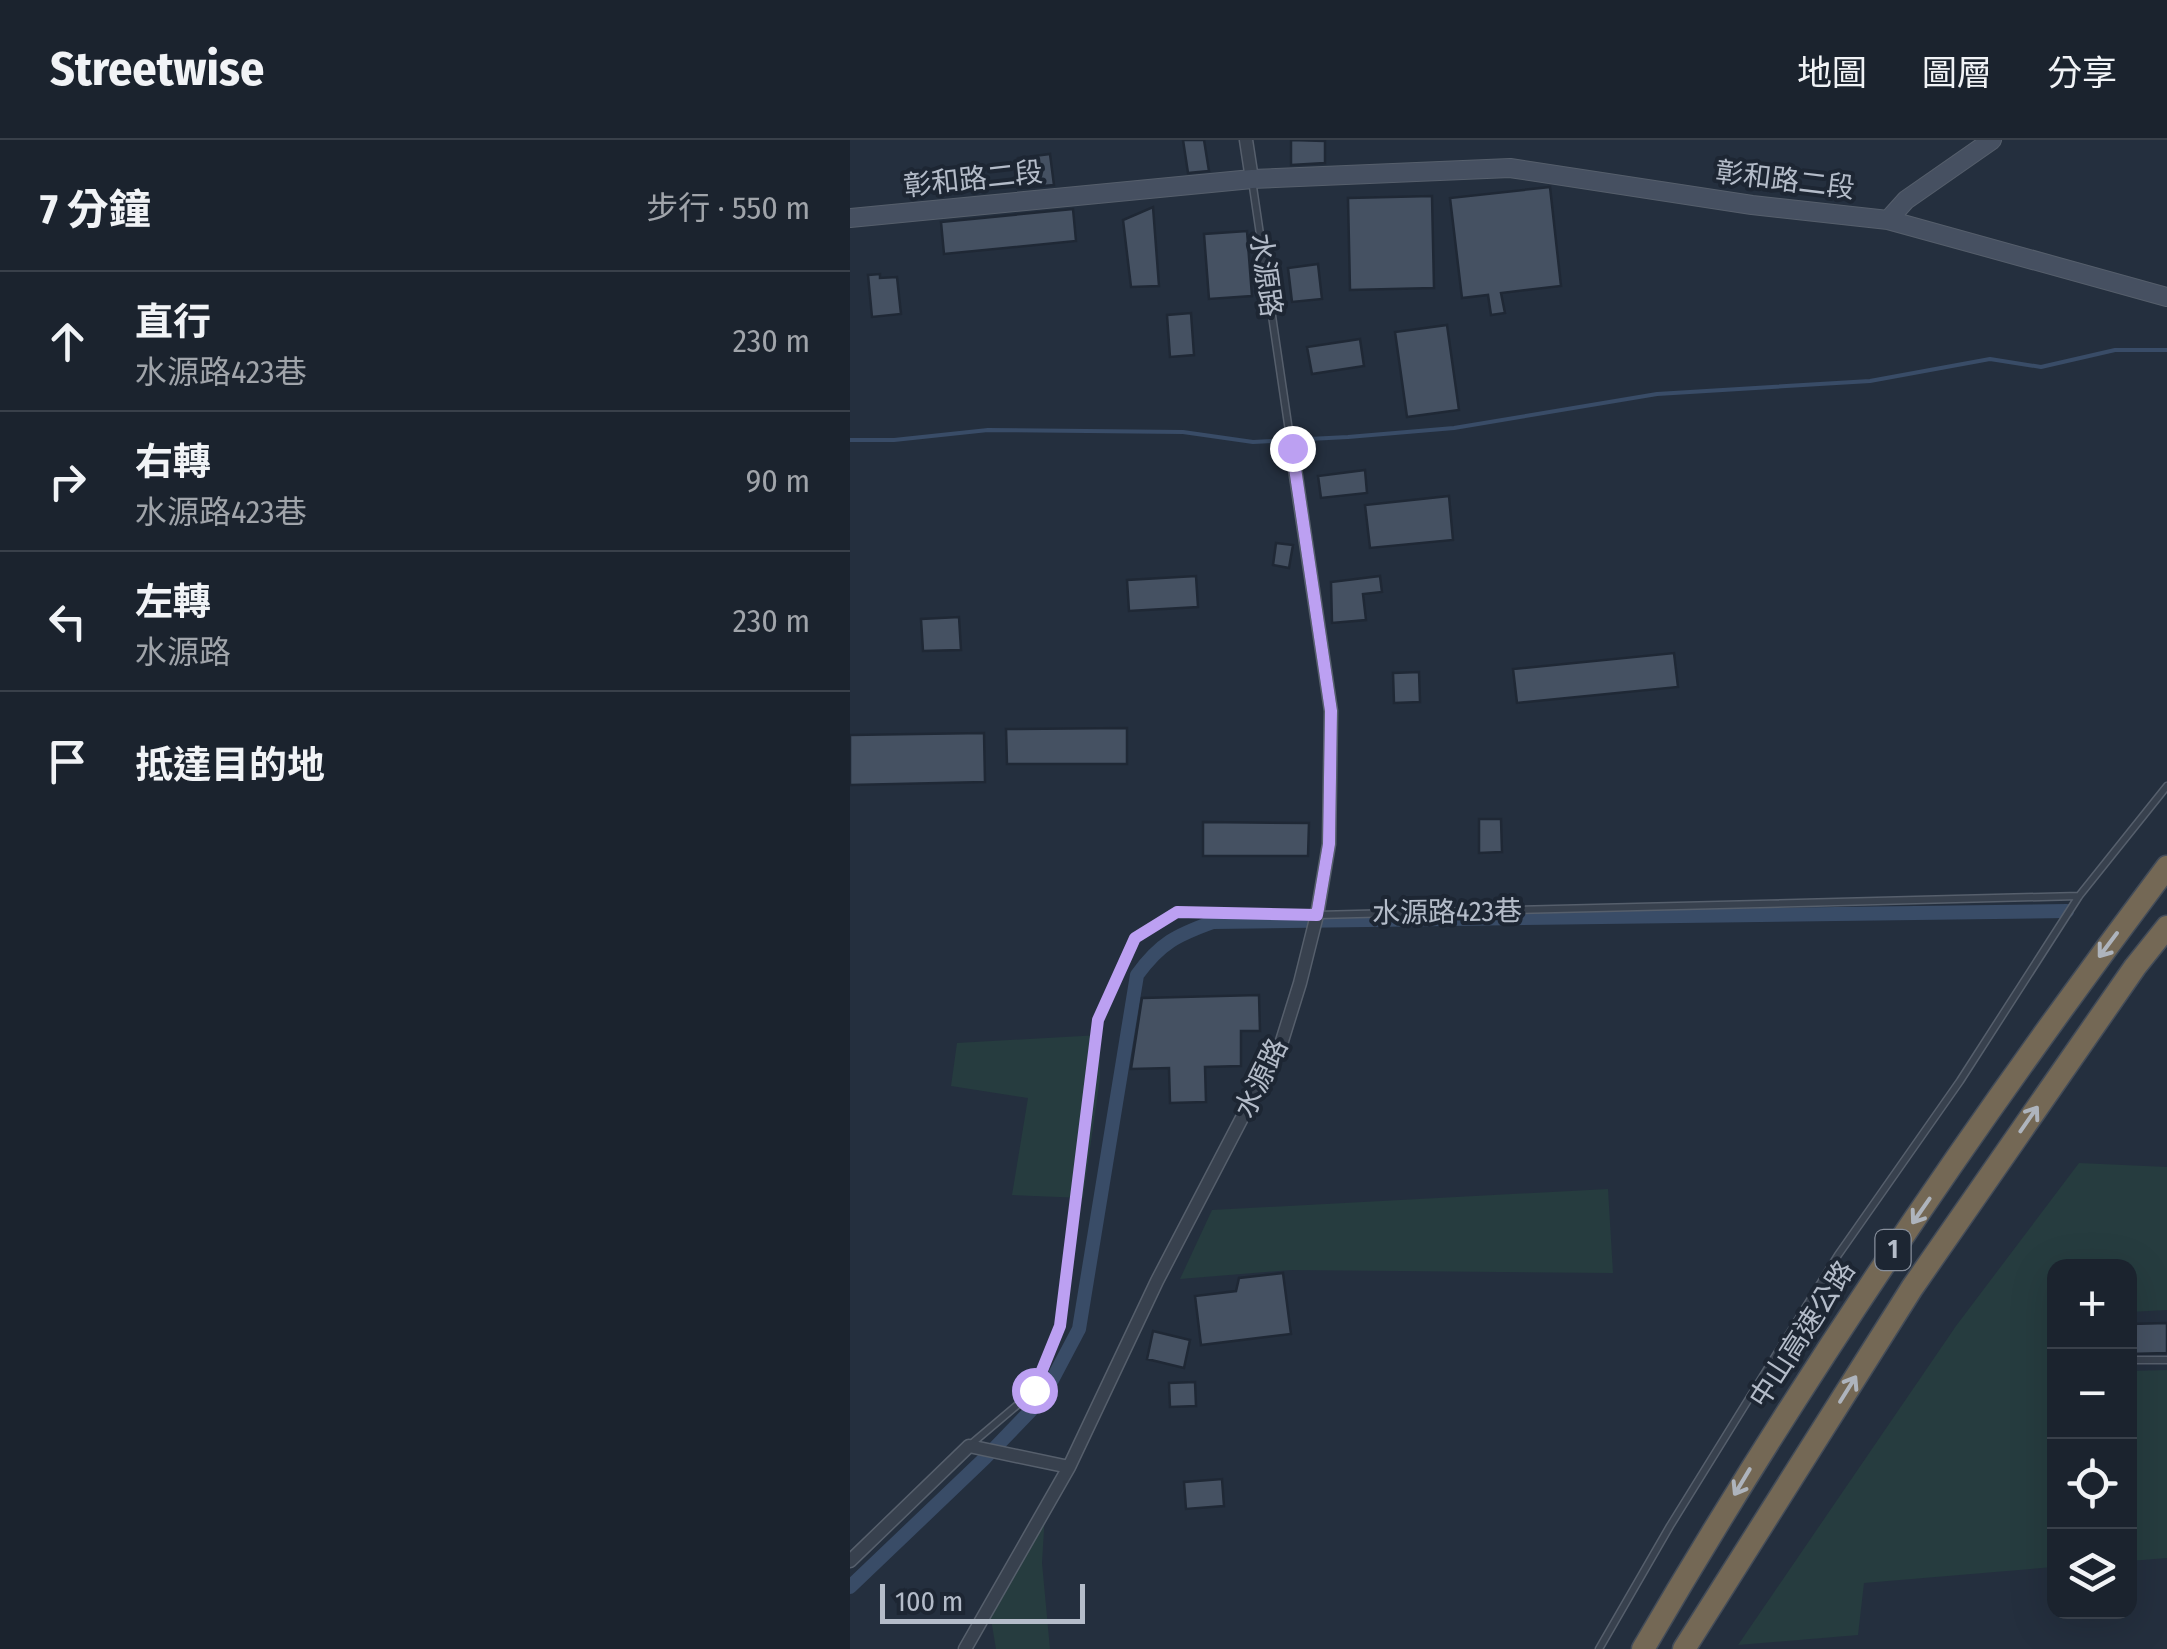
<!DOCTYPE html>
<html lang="zh-TW">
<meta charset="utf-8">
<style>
body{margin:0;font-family:"Fira Sans Condensed","Noto Sans TC",sans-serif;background:#282f3a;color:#f1f3f6}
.controls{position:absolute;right:30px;bottom:30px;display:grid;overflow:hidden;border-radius:20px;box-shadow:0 10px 40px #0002}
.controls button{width:90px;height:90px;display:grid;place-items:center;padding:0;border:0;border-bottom:2px solid #39404a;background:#1b232e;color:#f1f3f6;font:50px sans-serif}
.scale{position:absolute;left:30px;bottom:25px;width:205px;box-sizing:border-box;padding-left:10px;border:5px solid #b4bcc9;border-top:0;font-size:28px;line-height:35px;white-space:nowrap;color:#b4bcc9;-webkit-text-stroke:8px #1d2633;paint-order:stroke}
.stop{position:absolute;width:30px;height:30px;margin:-22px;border:8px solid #bca0f2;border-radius:50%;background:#fff}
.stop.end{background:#bca0f2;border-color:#fff;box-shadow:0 2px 10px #0008}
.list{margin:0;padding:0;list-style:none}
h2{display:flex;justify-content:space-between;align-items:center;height:130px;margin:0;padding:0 40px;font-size:42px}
h2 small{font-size:32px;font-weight:400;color:#a0a4aa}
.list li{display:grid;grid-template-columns:65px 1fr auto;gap:30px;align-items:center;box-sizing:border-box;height:140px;padding:0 40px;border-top:2px solid #39404a}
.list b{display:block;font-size:38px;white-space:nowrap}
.list p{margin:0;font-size:32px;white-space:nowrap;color:#a0a4aa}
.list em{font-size:32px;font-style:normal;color:#a0a4aa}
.icon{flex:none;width:55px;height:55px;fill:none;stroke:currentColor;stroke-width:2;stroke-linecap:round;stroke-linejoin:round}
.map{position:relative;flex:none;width:1317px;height:1509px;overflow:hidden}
header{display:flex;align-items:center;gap:60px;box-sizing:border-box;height:140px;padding:0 50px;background:#1b232e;border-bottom:2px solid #39404a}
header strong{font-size:48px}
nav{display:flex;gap:55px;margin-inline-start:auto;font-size:35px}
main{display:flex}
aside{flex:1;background:#1b232e}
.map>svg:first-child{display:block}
.green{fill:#263c3f}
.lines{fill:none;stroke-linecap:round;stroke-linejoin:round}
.stream{stroke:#394c67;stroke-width:4}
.canal{stroke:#394c67;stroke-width:14}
.building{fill:#455162;stroke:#1f2835;stroke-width:2.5}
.lane-casing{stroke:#565f6c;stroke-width:9}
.street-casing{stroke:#565f6c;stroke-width:15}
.secondary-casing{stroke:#565f6c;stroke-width:20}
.highway-casing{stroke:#434c59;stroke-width:25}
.lane{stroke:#38414e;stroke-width:6}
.street{stroke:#38414e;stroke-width:12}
.secondary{stroke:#465061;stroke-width:18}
.highway{stroke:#746855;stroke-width:22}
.oneway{stroke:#aeb4bd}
.route{stroke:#bca0f2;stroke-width:12}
.labels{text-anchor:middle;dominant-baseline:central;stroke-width:8;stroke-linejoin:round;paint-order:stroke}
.shield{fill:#1d2633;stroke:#878f9c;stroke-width:2.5}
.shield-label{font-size:25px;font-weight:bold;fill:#b4bcc9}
.street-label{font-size:28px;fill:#b4bcc9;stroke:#1d2633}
</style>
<header>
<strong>Streetwise</strong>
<nav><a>地圖</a><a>圖層</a><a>分享</a></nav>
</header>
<main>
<aside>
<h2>7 分鐘<small>步行 · 550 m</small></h2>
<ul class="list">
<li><svg class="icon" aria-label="ahead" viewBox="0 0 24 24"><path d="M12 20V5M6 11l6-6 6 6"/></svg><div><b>直行</b><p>水源路423巷</p></div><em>230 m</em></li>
<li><svg class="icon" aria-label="right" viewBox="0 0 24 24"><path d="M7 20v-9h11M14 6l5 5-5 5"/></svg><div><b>右轉</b><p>水源路423巷</p></div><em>90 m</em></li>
<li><svg class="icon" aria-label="left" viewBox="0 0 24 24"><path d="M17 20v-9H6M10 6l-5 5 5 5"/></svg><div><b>左轉</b><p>水源路</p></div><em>230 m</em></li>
<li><svg class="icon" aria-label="arrive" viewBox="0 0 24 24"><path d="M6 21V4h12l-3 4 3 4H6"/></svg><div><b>抵達目的地</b></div></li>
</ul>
</aside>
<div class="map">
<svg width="1317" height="1509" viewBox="0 0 1317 1509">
<rect width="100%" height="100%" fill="#242f3e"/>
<path class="green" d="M250,895V938L233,1058L162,1055L178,958L101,946L107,903Z
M1229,1023L1317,1027V1170L1280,1172V1126H1204V1427L1014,1443L1008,1495L888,1505L1106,1186Z
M758,1049L763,1133L441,1130L330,1139L362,1070Z
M1317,1230V1418L1280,1421V1231Z
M195,1373L192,1423L200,1509H146L140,1473Z"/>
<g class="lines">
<path class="stream" d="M0,300H44L138,290L333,292L403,302L498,297L604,288L807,254L1020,241L1140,219L1191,227L1265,210H1317"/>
<path class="canal" d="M0,1447L135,1318L192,1259L229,1189L287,835C310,803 327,795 363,782L1217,771"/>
</g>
<path class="building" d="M333,0H354L359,31L338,33Z
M441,0L475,1V23L441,25Z
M200,14L204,45L171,48L168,18Z
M700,47L711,146L651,153L655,173L641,175L638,155L612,158L600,58Z
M582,56L584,148L500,150L498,58Z
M303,67L309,146L281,147L273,80Z
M223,69L226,101L94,114L91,82Z
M397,91L402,156L359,159L354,94Z
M468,124L472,159L442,162L438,128Z
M30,134V138L47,137L51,174L22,177L18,135Z
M341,173L344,215L320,217L317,175Z
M597,185L609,270L557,277L545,192Z
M510,199L514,226L462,234L457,207Z
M515,330L517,353L471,358L468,336Z
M599,356L603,400L520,408L515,365Z
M426,403L443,405L439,428L423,425Z
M346,436L348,467L279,471L277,440Z
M530,436L532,452L513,454L516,480L482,483L481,442Z
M109,477L111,510L73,511L71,479Z
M824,513L828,547L667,563L663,529Z
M569,532L570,562L544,563L543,533Z
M277,588V624H157L156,589Z
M134,593L135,642L0,645V595Z
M629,679H651L652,712L629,713Z
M353,682L459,683L458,716H353Z
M409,855L410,891H391V926L355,927L356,962L320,963L319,928L281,929L292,858Z
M433,1133L441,1194L351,1205L345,1156L386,1151L389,1138Z
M1317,1183V1213L1280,1214V1184Z
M303,1191L340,1200L334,1228L297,1219Z
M345,1242L346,1266L320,1267L319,1243Z
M372,1339L374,1366L336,1369L334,1342Z"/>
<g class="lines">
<g class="lane-casing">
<path id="lane" d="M402,40L439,291
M1282,1220H1317
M120,1305L185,1250L210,1186L248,880L285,798L327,772L467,775L1229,756
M749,1509L820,1386L988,1115L1110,941L1229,756L1317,646"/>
</g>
<g class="street-casing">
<path id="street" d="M396,0L402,39
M0,1421L119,1306L219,1327
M115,1509L219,1327L307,1141L432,901L450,843L467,775L479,704L481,571L442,309"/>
</g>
<g class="secondary-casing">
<path id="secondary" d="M0,78L402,39L660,28L902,65L1038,80L1317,157
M1038,80L1056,60L1142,0"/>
</g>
<g class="highway-casing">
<path id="highway" d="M793,1509C951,1238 1128,978 1317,727
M834,1509L1062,1148L1285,827L1317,787"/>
</g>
<use href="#lane" class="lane"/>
<use href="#street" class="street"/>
<use href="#secondary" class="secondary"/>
<use href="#highway" class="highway"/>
</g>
<defs><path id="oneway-shaft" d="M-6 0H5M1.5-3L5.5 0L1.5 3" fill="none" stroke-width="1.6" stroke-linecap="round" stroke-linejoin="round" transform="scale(2.5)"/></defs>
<g class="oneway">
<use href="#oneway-shaft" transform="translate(1258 805) rotate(127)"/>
<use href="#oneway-shaft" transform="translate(1179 979) rotate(-55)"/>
<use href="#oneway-shaft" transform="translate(1071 1071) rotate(125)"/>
<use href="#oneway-shaft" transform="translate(998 1249) rotate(-58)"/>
<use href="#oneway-shaft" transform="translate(892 1342) rotate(121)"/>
</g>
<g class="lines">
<path class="route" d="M184,1250L210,1186L248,880L285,798L327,772L467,775L479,704L481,571L442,308"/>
</g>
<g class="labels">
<rect class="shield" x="1025.5" y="1090" width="35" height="40" rx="8"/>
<g class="shield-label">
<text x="1043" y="1110">1</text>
</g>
<g class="street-label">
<text transform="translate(123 39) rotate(-6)">彰和路二段</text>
<text transform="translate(935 40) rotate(7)">彰和路二段</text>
<text transform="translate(416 135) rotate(82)">水源路</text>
<text transform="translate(597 772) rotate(-1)">水源路423巷</text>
<text transform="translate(411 938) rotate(-64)">水源路</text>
<text transform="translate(952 1194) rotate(-57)">中山高速公路</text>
</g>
</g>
</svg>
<div class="controls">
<button>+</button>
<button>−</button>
<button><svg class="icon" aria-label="locate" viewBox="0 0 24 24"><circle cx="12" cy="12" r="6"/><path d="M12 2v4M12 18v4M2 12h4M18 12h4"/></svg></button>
<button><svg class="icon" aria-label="layers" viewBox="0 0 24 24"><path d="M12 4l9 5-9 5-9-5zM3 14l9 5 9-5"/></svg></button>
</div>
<div class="scale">100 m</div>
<div class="stop" style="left:184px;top:1250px"></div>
<div class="stop end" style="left:442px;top:308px"></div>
</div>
</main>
